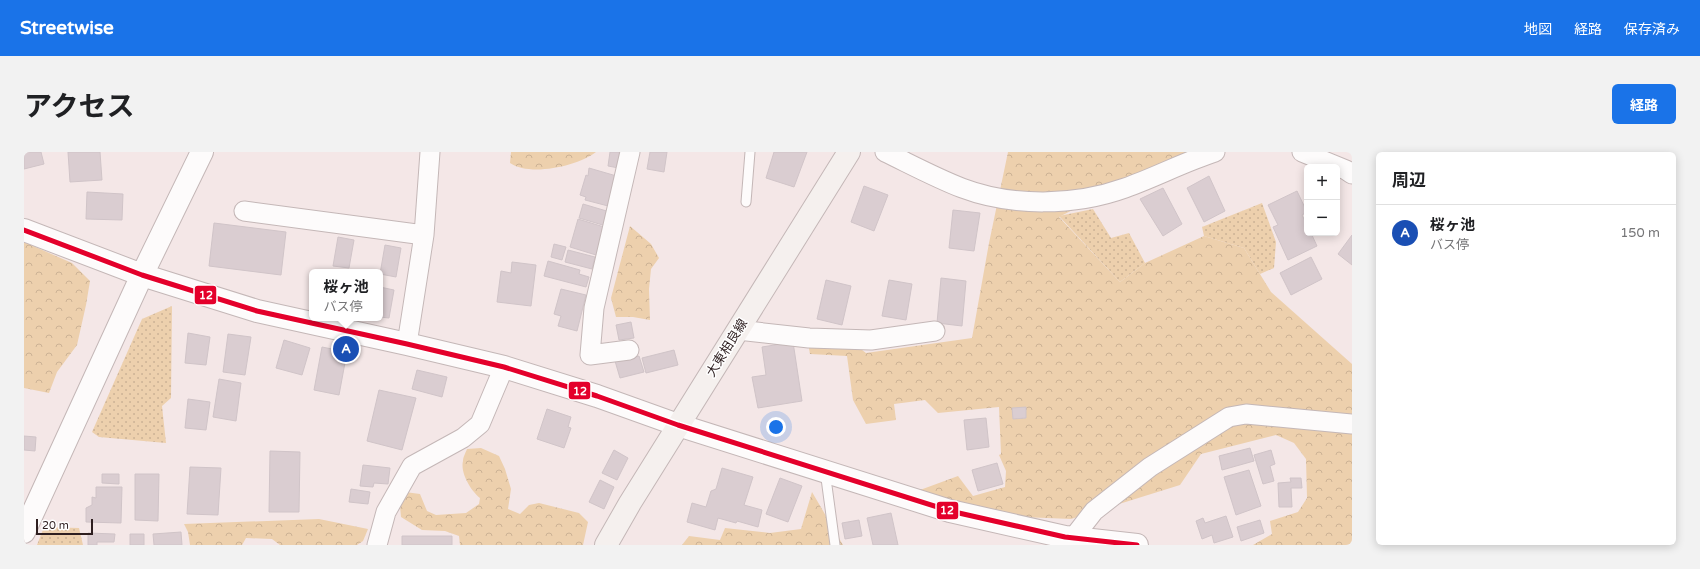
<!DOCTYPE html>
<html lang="ja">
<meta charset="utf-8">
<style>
body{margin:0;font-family:"Varela Round","Noto Sans JP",sans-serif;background:#f2f2f2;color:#202124}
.controls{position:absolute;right:12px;top:12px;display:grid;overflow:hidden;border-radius:6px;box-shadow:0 2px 10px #0003}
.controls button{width:36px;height:36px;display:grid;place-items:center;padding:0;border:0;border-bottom:1px solid #e0e0e0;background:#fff;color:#202124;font:20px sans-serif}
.scale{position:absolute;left:12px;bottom:10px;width:57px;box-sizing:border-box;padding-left:4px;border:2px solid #2e1f20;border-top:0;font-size:11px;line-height:14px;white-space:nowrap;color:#2e1f20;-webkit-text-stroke:3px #fff;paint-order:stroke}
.you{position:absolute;left:752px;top:275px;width:14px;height:14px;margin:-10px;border:3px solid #fff;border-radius:50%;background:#1a73e8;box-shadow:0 0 0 6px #1a73e833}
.badge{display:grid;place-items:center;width:26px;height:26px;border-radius:50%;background:#1a73e8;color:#fff;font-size:13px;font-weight:700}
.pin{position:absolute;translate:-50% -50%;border:2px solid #fff;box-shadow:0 1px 4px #0006}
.popup{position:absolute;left:285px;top:117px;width:74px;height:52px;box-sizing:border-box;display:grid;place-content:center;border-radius:6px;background:#fff;filter:drop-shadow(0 1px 3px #0005);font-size:13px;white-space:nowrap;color:#757577}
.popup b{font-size:15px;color:#202124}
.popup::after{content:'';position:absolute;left:50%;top:100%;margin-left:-8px;border:8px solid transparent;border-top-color:#fff}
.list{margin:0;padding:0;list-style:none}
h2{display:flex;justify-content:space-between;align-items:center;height:52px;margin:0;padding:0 16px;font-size:17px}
h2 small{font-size:13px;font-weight:400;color:#757577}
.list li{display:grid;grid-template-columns:26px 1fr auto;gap:12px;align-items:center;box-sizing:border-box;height:56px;padding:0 16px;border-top:1px solid #e0e0e0}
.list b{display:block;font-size:15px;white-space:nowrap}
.list p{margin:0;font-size:13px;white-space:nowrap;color:#757577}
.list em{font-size:13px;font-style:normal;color:#757577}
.map{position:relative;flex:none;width:1328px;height:393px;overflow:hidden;border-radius:6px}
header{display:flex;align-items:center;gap:24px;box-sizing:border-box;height:56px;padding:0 20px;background:#1a73e8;color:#fff}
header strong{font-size:19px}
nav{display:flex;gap:22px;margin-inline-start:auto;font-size:14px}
.intro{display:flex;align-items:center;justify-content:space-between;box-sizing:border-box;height:96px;padding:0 24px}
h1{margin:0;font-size:28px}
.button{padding:10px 18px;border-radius:6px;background:#1a73e8;color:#fff;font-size:14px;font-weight:700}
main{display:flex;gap:24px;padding:0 24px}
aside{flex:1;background:#fff;border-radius:6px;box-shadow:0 2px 10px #0003}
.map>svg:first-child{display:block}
.grass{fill:url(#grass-dots)}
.forest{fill:url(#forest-crowns)}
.building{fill:#dacdd1;stroke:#d0c4c8}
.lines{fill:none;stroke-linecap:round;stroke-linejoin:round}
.service-casing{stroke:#c4b7b7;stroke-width:11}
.minor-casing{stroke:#c4b7b7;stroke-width:21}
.tertiary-casing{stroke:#c4b7b7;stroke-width:24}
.secondary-casing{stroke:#c4b7b7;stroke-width:24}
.service{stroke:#fdfbfb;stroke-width:9}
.minor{stroke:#fdfbfb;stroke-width:19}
.tertiary{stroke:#fdfbfb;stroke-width:22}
.secondary{stroke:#f5f0ee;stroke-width:22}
.bus-1-casing{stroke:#fff;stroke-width:8}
.bus-1{stroke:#e4002b;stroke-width:5}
.labels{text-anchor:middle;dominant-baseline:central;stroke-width:3;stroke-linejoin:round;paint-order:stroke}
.street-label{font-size:13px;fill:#2e1f20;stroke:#fff}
.line-badge{stroke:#fff;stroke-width:1.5}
.badge-label{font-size:11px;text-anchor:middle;font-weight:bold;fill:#fff}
</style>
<header>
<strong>Streetwise</strong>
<nav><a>地図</a><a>経路</a><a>保存済み</a></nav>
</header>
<div class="intro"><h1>アクセス</h1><a class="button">経路</a></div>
<main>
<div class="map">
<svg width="1328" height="393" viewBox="0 0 1328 393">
<defs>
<pattern id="grass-dots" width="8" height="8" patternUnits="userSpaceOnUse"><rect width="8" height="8" fill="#edd0ad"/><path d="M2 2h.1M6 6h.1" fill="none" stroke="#ccb295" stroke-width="1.8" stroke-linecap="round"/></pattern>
<pattern id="forest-crowns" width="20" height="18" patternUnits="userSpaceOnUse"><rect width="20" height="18" fill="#edd0ad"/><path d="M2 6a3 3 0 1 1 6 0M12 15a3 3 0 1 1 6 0" fill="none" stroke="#ccb295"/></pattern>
</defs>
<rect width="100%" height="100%" fill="#f4e7e7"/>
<path class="grass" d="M1238,51L1252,90L1250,116L1236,122L1220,96L1180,84L1178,75Z
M1069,57L1087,86L1105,81L1121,111L1096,130L1035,64Z
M148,154L147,246L138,254L142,291L75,285L68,280L118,167Z
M20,375L55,376L59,393H13Z"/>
<path class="forest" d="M487,0H572C554,14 506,25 486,11Z
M984,0H1173L1101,31L1035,65L1096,130L1121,111L1180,84L1220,96L1247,140L1328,212V393H1229L1248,382L1246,369L1274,360L1283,346L1282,307L1270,291L1252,283L1177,302L1156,333L1047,367L975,364L896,338L934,324L949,344L981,335L982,319L975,303L977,302L975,255L914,261L901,248L870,252L872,268L842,272L829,248L823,204L786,202L784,191H829L842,201L948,186L965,91Z
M606,74L627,92L635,106L627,117L625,137L626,168L609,165H592L587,146Z
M0,90L48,111L66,129L62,153L53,193L33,220L25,241L0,236Z
M457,296L475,304L481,317L487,337L484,357L496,362L505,353L515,351L555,361L564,370L559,393H436L435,384L421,379L398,378L377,365L376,354L381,340L396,342L403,359L412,363L442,361L455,352L456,346C447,339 436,321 439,309C439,305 442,300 443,297Z
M788,340L819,393H658L665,384L696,388L701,376L746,381L777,377Z
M295,367L344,377L339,389L333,393H256L248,387L222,386L218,393H166L164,380L160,372Z"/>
<path class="building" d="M0,0H17L20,12L0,17Z
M44,0H76L78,28L46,30Z
M586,0H603L600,17L584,14Z
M626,0H643L640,20L623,17Z
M750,0H783L770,35L742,26Z
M565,16L596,25L588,55L561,48L562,45L556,43L562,23L564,24Z
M1185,24L1201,59L1180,70L1163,36Z
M840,34L864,43L850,79L827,70Z
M1139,36L1158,72L1139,84L1116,47Z
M1273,39L1283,60L1278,63L1283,73V81H1287L1293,94L1264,108L1249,75L1254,73L1244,53Z
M63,40L99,42L98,68L62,67Z
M559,52L586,60L582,74L555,66Z
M929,58L956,61L950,99L925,96Z
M554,67L580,75L572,103L546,95Z
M190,71L262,80L257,123L185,114Z
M1328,83V113L1314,102Z
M314,85L330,88L325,116L309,114Z
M530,92L542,95L538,108L527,105Z
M361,93L377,96L372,125L356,122Z
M544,98L571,105L568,117L541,110Z
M1287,105L1298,127L1267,143L1256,121Z
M524,109L556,118L555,122L565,125L562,135L520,124Z
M488,110L512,113L507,154L473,150L477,119L487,121Z
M917,126L942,129L938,174L913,171Z
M802,128L827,134L818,173L793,167Z
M865,128L888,132L882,168L858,164Z
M356,135L370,138L365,166L356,165Z
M537,137L562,143L553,179L534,174L537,164L530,162Z
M607,170L610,186L595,188L592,173Z
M164,181L186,185L182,213L161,211Z
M204,182L227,185L221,223L199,220Z
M260,188L286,196L278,223L252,216Z
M769,190L778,249L734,256L728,225L742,223L738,195Z
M298,195L323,200L315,243L290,238Z
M650,198L654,213L622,221L618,206Z
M615,204L620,220L596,226L591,209Z
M393,218L423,225L418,245L388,237Z
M195,227L217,231L212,269L189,265Z
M355,238L392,246L378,298L343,289Z
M164,247L186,250L182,278L161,276Z
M1002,255V266L989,267L988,256Z
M523,257L547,265L544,275L547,276L540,296L513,287Z
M962,266L965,295L943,298L940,268Z
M0,284L12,285L11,299L0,298Z
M1226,296L1230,309L1198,318L1195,304Z
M590,298L604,306L593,328L578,321Z
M1247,298L1251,312L1246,314L1250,329L1239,332L1230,303Z
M246,299L276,300L275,360H245Z
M973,311L979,332L954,339L948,318Z
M339,313L366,316L364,332L350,331L349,335L336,334Z
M166,315L197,316L194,363L163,362Z
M698,316L729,325L720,353L738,358L734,375L713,369L712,371L694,366L691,378L663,370L668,351L682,355L687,339L692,337Z
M1225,318L1237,354L1212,363L1200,325Z
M78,322H95V332L78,331Z
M111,322H135L134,369L111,368Z
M756,326L778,334L764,370L742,362Z
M1266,326H1277L1278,336H1267L1268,355H1255L1254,331L1267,330Z
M576,328L590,335L580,357L565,350Z
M72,335H98L97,371L62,370V356L68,353V345L72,346Z
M327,337L346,340L344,352L325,350Z
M867,361L874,393H849L843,366Z
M1202,364L1209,385L1190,391L1188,383L1178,387L1172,369L1179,366L1181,371Z
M835,368L838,384L821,387L818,371Z
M1236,368L1240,381L1217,389L1213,375Z
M157,380L158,393H130L129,382Z
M64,381L91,382L90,390H73V393H64Z
M106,382H120V393H106Z
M378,384H428V393H378Z"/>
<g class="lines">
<g class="service-casing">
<path id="service" d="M722,50L726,0
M801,319L811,393"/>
</g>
<g class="minor-casing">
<path id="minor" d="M861,0C886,12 912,26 938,36C988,55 1051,54 1101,36C1132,25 1160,10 1191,0
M1278,0L1322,18L1328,22
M220,59L400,83
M714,178L785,186L847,188L911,179
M383,192L400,83L406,0
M605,198L566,203L570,156L606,0
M1049,386L1070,359L1126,315L1205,265L1222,262L1328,272
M353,393L362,360L388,314L439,286L456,272L480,215"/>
</g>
<g class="tertiary-casing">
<path id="tertiary" d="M0,78L118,123L233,159L383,192L480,215L573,244L654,273L926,359L1041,385L1113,393
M0,380L118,123L178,0"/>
</g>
<g class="secondary-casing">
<path id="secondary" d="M582,393L606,351L825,0"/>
</g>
<use href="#service" class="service"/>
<use href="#minor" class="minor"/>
<use href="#tertiary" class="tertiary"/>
<use href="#secondary" class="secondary"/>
<g class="bus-1-casing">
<path id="bus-1" d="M0,78L118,123L233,159L383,192L480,215L573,244L654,273L926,359L1041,385L1113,393"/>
</g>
<use href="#bus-1" class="bus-1"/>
</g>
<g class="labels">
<g class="street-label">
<text transform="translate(703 196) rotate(-58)">大東相良線</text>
</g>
</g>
<g class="line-badge">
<rect x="170" y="133" width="23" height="20" rx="4" fill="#e4002b"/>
<rect x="544" y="229" width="23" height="19" rx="4" fill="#e4002b"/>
<rect x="912" y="349" width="23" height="19" rx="4" fill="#e4002b"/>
</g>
<g class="badge-label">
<text x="182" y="147">12</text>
<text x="556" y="243">12</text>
<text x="923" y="362">12</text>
</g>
</svg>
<div class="controls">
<button>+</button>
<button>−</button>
</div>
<div class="scale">20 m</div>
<div class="you"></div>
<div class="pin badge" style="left:322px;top:197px;background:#1a4fb4">A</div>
<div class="popup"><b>桜ヶ池</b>バス停</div>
</div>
<aside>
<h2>周辺<small></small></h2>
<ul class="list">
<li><span class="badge" style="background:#1a4fb4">A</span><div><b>桜ヶ池</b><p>バス停</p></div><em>150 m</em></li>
</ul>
</aside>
</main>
